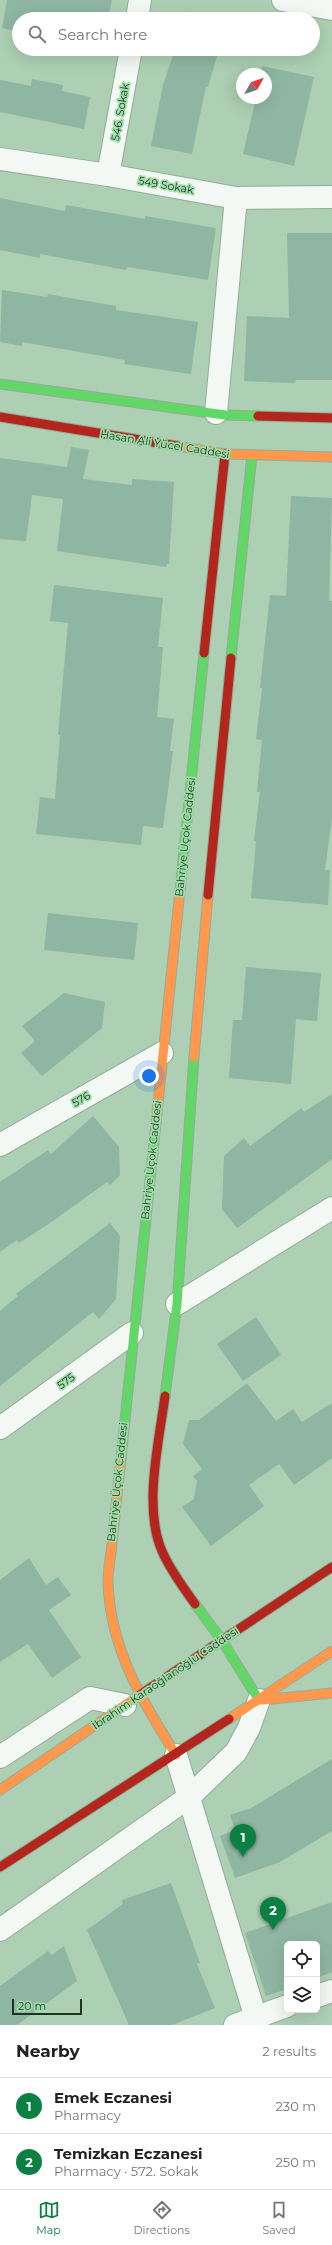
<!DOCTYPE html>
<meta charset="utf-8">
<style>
body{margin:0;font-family:Montserrat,sans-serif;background:#f6f6f6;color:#202124}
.controls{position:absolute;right:12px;bottom:12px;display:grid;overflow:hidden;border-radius:6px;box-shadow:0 4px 16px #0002}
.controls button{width:36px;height:36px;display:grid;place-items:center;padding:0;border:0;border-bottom:1px solid #e0e0e0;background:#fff;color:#202124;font:20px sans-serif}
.compass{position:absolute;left:236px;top:68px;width:36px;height:36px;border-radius:50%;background:#fff;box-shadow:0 4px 16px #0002;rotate:50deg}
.scale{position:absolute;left:12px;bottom:10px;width:70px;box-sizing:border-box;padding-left:4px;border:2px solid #1c3521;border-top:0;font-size:11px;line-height:14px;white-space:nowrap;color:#1c3521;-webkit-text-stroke:3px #9fddaa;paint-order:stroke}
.you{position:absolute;left:149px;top:1076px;width:14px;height:14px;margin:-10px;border:3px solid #fff;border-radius:50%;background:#1a73e8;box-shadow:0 0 0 6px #1a73e833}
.badge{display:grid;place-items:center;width:26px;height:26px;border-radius:50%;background:#0b8043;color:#fff;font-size:13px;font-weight:700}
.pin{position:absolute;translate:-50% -33px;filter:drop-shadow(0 1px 2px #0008)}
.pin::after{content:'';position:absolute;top:21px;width:14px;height:12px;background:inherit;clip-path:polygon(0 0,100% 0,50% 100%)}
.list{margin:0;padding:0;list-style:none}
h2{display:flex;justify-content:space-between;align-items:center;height:52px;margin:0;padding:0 16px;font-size:17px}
h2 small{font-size:13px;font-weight:400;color:#757577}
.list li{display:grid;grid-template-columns:26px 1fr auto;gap:12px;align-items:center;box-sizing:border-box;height:56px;padding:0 16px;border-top:1px solid #e0e0e0}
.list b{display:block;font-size:15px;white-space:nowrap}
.list p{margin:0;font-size:13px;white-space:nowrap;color:#757577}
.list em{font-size:13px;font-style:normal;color:#757577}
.icon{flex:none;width:22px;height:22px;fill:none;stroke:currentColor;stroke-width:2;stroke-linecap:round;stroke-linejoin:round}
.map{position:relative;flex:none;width:332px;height:2025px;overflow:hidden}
.search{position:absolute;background:#fff;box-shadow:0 4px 16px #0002;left:12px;right:12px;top:12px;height:44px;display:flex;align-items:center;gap:10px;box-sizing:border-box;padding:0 14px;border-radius:22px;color:#757577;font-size:15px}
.sheet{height:164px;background:#fff}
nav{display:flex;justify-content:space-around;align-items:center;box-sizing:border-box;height:56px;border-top:1px solid #e0e0e0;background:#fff;font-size:11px;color:#757577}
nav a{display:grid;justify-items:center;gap:2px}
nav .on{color:#0b8043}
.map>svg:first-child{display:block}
.building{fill:#8eb6a2}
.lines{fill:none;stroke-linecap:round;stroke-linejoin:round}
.street-casing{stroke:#92ad96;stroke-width:24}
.fast-casing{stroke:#92ad96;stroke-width:11}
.slow-casing{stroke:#92ad96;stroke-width:11}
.jam-casing{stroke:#92ad96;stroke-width:11}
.street{stroke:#f3f8f4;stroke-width:22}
.fast{stroke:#63d668;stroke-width:9}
.slow{stroke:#ff974d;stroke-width:9}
.jam{stroke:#b3261e;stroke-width:9}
.labels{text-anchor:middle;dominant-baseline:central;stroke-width:3.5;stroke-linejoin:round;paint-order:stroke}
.street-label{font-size:11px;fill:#1c3521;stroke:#9fddaa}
</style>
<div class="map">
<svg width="332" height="2025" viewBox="0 0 332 2025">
<rect width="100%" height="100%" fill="#adcfb3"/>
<path class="building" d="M7,0H112L108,19H19V32L2,28Z
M186,11L211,19H184Z
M175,49H219L208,87L206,86L192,154L151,146L163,85Z
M262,66L314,77L294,166L243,154L256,98H266V74H260Z
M32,79L63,85L62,91L90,97L84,129L0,112V80L31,86Z
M0,198L65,211L66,205L145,219V216L216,228L208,280L127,267L126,270L40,254V258L0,250Z
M287,233H332V380H296L295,383L244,381L247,316L289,318Z
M2,290L47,297L48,294L70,298L116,306V310L198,322L191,374L124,364L125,360L22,342V346L0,342Z
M71,447L89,450L83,479L132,485V479L174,482L169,564H167L166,567L57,551L63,499L32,495L26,541L0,539V458L67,467Z
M291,496L332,498L329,601H332V817L325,870H330L328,905L251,898L256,841H254L260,792H257L262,740L256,739L262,688H260L270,595L286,596Z
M54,585L163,598L158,647H163L157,717L174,719L170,751H173L163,828L143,826L141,845L36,834L40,797L55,799L60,735H58L68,623L50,621Z
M48,913L138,923L134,960L44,950Z
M246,967L321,973L317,1021L296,1019L291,1084L229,1078L233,1020H242Z
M64,993L105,1002L102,1028L42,1076L21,1053L35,1041L22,1026Z
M332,1094V1159L237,1228L222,1209L224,1156L244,1138L250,1146L301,1108L304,1112Z
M93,1116L119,1147L120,1175L110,1185L107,1182L50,1223L19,1243L17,1240L0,1252V1182L48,1150L51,1154Z
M110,1223L120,1236L116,1299L99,1319L93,1312L0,1386V1311L18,1296L16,1294Z
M256,1317L281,1355L243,1381L217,1344Z
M247,1383L276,1421L293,1409L302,1422L332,1403V1458L294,1485L279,1464L249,1485L264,1506L211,1546L182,1507L194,1499L197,1481L193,1476L202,1469L183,1444L189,1420H199Z
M29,1558L46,1585L58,1577L71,1595L49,1610L81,1657L52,1678L28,1644L0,1662V1580Z
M332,1759V1831L280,1862L235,1878L220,1836L235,1830L230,1815L251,1808Z
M171,1883L200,1963L197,1964L215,2008L172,2025H129L87,1930L123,1904L122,1900Z
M332,1902V1972L317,1978V1944H287V1989L266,1996L245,1933Z
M64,1946L77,1981L17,2025H0V1986L48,1951L52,1955Z"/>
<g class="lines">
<g class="street-casing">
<path id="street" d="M283,0L332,9
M137,19L140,0
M0,159L108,175L236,198L332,197
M108,175L131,49
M216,413L236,198
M0,1145L162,1053
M177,1304L332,1208
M0,1428L132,1333
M176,1755L258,2025
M0,1757L90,1698L125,1705
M0,1930L189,1797L236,1752L249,1728L259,1700
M317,1996L332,1991
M235,2025L287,2006"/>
</g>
<g class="fast-casing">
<path id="fast" d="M0,384L225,415L258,416
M231,658L252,455
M180,890L204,653
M165,1396L177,1304L194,1057
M121,1458L156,1123
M195,1604L221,1639L259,1700"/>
</g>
<g class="slow-casing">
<path id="slow" d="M177,446L225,454L332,457
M194,1057L208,895
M156,1123L180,890
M121,1458C118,1486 115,1515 112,1543C111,1556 108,1569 108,1582C110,1649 142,1700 176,1755
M262,1700L332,1693
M229,1719L332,1651
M0,1790L138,1696"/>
</g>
<g class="jam-casing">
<path id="jam" d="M258,416L332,418
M0,417L177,446
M204,653L225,454
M208,895L231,658
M165,1396C159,1442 143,1508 162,1551C170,1570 183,1587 195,1604
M138,1696L332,1567
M0,1867L229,1719"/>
</g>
<use href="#street" class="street"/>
<use href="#fast" class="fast"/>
<use href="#slow" class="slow"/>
<use href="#jam" class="jam"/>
</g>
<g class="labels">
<g class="street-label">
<text transform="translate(120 112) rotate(-80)">546. Sokak</text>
<text transform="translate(166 185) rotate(10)">549 Sokak</text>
<text transform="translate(165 444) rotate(9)">Hasan Ali Yücel Caddesi</text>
<text transform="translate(185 837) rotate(-84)">Bahriye Üçok Caddesi</text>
<text transform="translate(81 1099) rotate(-30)">576</text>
<text transform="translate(151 1160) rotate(-84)">Bahriye Üçok Caddesi</text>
<text transform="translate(66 1381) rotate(-36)">575</text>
<text transform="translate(117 1482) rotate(-84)">Bahriye Üçok Caddesi</text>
<text transform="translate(165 1678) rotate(-34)">İbrahim Karaoğlanoğlu Caddesi</text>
</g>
</g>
</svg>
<div class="controls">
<button><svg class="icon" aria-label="locate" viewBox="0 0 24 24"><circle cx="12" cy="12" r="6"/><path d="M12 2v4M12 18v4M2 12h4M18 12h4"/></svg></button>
<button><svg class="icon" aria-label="layers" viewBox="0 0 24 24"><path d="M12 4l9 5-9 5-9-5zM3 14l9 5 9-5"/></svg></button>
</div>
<svg class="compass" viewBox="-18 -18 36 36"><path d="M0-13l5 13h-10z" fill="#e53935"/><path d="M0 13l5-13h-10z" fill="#757577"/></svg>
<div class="scale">20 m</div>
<div class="you"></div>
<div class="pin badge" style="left:243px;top:1857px">1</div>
<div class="pin badge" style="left:273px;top:1930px">2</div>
<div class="search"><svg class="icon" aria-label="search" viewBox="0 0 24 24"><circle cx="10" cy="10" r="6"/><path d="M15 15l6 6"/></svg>Search here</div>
</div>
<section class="sheet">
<h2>Nearby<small>2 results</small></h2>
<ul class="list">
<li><span class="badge">1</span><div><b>Emek Eczanesi</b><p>Pharmacy</p></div><em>230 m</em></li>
<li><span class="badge">2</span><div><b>Temizkan Eczanesi</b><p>Pharmacy · 572. Sokak</p></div><em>250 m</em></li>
</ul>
</section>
<nav>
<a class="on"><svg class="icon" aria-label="map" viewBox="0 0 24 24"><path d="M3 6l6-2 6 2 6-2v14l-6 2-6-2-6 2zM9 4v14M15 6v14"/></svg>Map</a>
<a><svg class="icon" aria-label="directions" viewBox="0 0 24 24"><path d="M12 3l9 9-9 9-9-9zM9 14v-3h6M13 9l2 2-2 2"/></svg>Directions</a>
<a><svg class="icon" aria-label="saved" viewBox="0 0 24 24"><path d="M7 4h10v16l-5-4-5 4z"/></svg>Saved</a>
</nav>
